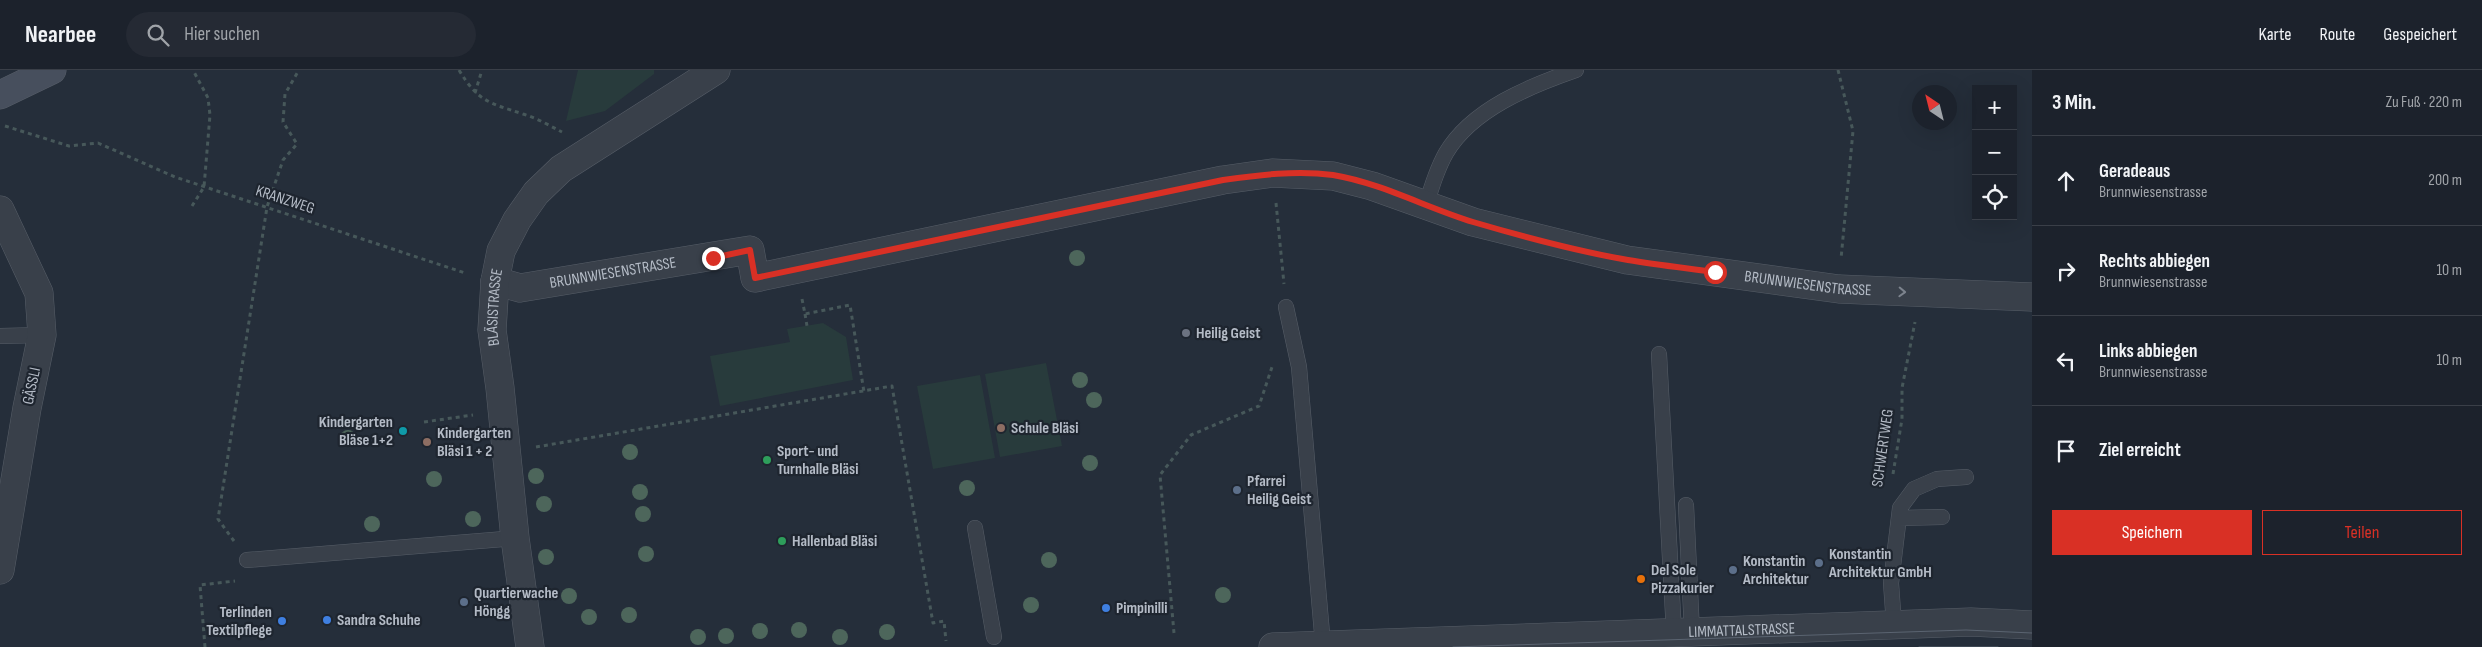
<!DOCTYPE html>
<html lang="de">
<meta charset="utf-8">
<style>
body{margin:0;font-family:"Sofia Sans Condensed",sans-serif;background:#252a34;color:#f1f3f6}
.controls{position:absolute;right:15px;top:15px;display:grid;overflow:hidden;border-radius:0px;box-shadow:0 5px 20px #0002}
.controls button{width:45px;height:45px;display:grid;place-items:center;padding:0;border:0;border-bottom:1px solid #3a3f48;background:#1c222c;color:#f1f3f6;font:25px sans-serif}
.compass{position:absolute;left:1912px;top:15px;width:45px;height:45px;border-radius:50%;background:#1c222c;box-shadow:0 5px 20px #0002;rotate:325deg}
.stop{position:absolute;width:15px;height:15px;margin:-11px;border:4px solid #d93025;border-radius:50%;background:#fff}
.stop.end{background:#d93025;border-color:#fff;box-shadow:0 1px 5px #0008}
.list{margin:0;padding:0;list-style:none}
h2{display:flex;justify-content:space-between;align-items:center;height:65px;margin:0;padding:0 20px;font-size:21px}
h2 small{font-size:16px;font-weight:400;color:#a0a4a9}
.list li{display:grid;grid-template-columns:32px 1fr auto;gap:15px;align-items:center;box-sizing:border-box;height:90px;padding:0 20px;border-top:1px solid #3a3f48}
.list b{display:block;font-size:19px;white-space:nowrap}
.list p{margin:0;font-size:16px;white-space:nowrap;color:#a0a4a9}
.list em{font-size:16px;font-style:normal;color:#a0a4a9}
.actions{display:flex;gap:10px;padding:15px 20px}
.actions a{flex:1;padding:11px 0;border:1px solid #d93025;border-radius:0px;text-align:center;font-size:18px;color:#d93025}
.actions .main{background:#d93025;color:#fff}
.icon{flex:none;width:28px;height:28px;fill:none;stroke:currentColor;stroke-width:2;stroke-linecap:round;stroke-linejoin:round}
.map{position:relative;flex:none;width:2032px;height:577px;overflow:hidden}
header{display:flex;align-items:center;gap:30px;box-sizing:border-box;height:70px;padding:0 25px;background:#1c222c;border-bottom:1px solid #3a3f48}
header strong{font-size:24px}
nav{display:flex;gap:28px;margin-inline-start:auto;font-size:18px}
.search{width:350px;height:45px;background:#252a34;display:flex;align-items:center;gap:12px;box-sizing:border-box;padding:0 18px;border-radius:28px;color:#a0a4a9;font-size:19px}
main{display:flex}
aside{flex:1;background:#1c222c}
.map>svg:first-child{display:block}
.green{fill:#283b3c}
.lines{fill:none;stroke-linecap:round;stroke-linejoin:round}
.lane-casing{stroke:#575e68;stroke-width:16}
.street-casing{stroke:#575e68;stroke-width:29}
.secondary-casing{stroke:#575e68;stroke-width:29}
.path{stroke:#47585a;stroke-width:3;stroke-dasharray:4 4;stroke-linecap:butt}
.lane{stroke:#39404a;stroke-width:15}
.street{stroke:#39404a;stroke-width:28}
.secondary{stroke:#474f5d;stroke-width:28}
.tram{stroke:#5b6471;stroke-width:1}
.tree{fill:#4d665b}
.oneway{stroke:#7d848e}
.route{stroke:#d93025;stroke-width:6}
.worship-dot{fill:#6b7280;stroke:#1e252f;stroke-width:2}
.education-dot{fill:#8d6e63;stroke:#1e252f;stroke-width:2}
.culture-dot{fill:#0f9aa8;stroke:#1e252f;stroke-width:2}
.leisure-dot{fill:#2e9e5b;stroke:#1e252f;stroke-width:2}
.service-dot{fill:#5c6f8a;stroke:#1e252f;stroke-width:2}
.food-dot{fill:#e8710a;stroke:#1e252f;stroke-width:2}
.shop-dot{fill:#3f7fe0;stroke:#1e252f;stroke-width:2}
.labels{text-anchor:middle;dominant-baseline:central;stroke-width:4.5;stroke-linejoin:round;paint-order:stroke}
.street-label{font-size:16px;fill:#b4bbc6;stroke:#1e252f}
.poi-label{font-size:16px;font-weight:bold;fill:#b4bbc6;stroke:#1e252f;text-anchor:start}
</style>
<header>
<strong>Nearbee</strong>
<div class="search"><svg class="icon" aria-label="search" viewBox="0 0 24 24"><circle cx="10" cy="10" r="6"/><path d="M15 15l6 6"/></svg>Hier suchen</div>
<nav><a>Karte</a><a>Route</a><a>Gespeichert</a></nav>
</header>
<main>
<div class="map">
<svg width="2032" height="577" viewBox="0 0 2032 577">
<rect width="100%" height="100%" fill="#252e3a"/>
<path class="green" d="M578,0H654V4L605,41L566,51Z
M823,253L846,267L853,310L720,336L710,286L790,272L787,259Z
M1046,293L1062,376L1000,387L985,304Z
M980,305L995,388L933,399L917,316Z"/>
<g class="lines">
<g class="lane-casing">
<path id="lane" d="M1426,136C1431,118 1437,99 1446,83C1472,39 1530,16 1576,0
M1286,237L1299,297L1323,575
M0,266L42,265
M1659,284L1674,563
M1686,435L1692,562
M1899,448L1942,447
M975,458L994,567
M247,490L515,468
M1894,555L1891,513L1900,438L1914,419L1937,409L1966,407"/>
</g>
<g class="street-casing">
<g id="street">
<path d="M0,140L39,223L42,265L27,338L0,500"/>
<path id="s1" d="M495,211L520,218L750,180L755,208L1223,110L1272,103L1333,106L1372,116L1473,152L1627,190L1839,219L2032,227"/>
<path id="s2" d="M530,577L515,468L500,318L492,260L495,211L501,181L517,150L536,123L561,99L716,0"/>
<path id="s3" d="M1273,577L1971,552L2032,555"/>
</g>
</g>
<g class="secondary-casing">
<path id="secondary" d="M0,25L52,0"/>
</g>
<path class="path" d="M459,0C478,32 490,33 523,44C537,48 550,56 562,62
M1838,0L1853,61L1841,189
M475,23L482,0
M5,56L69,76L98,73L175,107L465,203
M1276,133L1284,214
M192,136L204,117L210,45L208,28L193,0
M802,229L805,244L850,235L864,322
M805,244L807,256
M424,352L473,345
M536,377L892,316L933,553L944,551L946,571
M1893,404L1902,349V318L1915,252
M234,471L218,449L267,137L283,90L297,74L283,52L285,24L299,0
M1174,563L1160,405L1191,365L1259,336L1273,294
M205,577L200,515L235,511"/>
<use href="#lane" class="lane"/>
<use href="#street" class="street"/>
<use href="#secondary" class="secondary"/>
<path class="tram" d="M1453,577L1966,560L2032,563
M1919,577H1998"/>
</g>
<g class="tree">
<circle cx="1077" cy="188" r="8"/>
<circle cx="1080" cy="310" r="8"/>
<circle cx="1094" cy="330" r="8"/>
<circle cx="348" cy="368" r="8"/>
<circle cx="630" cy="382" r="8"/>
<circle cx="1090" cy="393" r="8"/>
<circle cx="536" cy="406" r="8"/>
<circle cx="434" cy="409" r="8"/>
<circle cx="967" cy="418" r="8"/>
<circle cx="640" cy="422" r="8"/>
<circle cx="544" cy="434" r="8"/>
<circle cx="643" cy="444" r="8"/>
<circle cx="473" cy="449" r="8"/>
<circle cx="372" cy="454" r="8"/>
<circle cx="646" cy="484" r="8"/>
<circle cx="546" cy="487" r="8"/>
<circle cx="1049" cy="490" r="8"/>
<circle cx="1223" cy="525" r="8"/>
<circle cx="569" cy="526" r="8"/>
<circle cx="1031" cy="535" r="8"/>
<circle cx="629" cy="545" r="8"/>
<circle cx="589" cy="547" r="8"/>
<circle cx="799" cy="560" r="8"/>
<circle cx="760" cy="561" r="8"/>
<circle cx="887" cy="562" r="8"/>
<circle cx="726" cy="566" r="8"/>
<circle cx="698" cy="567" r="8"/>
<circle cx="840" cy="567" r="8"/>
</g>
<defs><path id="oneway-chevron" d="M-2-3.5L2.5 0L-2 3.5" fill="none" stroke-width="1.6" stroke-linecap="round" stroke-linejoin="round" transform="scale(1.25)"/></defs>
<use class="oneway" href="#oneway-chevron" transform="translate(1902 222) rotate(2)"/>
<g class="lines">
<path class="route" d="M713,188L750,180L755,208L1223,110C1259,105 1296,100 1333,105C1381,113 1427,138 1473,152C1524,167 1576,181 1628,190C1657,195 1686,198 1715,202"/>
</g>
<circle class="worship-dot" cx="1186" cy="263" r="5"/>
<g class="education-dot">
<circle cx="1001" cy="358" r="5"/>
<circle cx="427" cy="372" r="5"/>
</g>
<circle class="culture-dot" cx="403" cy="361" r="5"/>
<g class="leisure-dot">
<circle cx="767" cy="390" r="5"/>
<circle cx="782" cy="471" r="5"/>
</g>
<g class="service-dot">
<circle cx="1237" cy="420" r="5"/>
<circle cx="1819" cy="493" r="5"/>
<circle cx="1733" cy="500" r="5"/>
<circle cx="464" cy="532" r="5"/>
</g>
<circle class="food-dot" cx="1641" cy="509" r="5"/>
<g class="shop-dot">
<circle cx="1106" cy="538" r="5"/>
<circle cx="327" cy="550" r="5"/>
<circle cx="282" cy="551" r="5"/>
</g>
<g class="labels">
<g class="street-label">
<text transform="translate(285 130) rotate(18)">KRANZWEG</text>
<text stroke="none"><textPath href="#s1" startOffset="120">BRUNNWIESENSTRASSE</textPath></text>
<text stroke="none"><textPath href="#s1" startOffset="1365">BRUNNWIESENSTRASSE</textPath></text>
<text stroke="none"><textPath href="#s2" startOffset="342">BLÄSISTRASSE</textPath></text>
<text transform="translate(32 316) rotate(-78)">GÄSSLI</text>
<text transform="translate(1883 378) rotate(-82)">SCHWERTWEG</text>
<text stroke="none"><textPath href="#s3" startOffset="469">LIMMATTALSTRASSE</textPath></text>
</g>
<g class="poi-label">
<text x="1196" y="263">Heilig Geist</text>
<text x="393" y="352" text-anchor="end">Kindergarten<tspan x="393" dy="18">Bläse 1+2</tspan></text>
<text x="1011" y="358">Schule Bläsi</text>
<text x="437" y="363">Kindergarten<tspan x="437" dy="18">Bläsi 1 + 2</tspan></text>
<text x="777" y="381">Sport- und<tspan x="777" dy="18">Turnhalle Bläsi</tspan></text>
<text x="1247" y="411">Pfarrei<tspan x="1247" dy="18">Heilig Geist</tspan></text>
<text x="792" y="471">Hallenbad Bläsi</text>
<text x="1829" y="484">Konstantin<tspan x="1829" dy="18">Architektur GmbH</tspan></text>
<text x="1743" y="491">Konstantin<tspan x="1743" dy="18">Architektur</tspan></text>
<text x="1651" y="500">Del Sole<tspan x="1651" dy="18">Pizzakurier</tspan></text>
<text x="474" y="523">Quartierwache<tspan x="474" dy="18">Höngg</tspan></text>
<text x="1116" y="538">Pimpinilli</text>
<text x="272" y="542" text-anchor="end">Terlinden<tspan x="272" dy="18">Textilpflege</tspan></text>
<text x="337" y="550">Sandra Schuhe</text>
</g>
</g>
</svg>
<div class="controls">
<button>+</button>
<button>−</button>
<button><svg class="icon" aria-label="locate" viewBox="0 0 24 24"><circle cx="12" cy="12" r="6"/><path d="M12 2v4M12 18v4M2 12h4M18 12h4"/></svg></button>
</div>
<svg class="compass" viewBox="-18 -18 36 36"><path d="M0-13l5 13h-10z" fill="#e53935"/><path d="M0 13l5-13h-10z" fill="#a0a4a9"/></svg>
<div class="stop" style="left:1715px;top:202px"></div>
<div class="stop end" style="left:713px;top:188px"></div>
</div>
<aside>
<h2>3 Min.<small>Zu Fuß · 220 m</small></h2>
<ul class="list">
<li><svg class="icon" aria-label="ahead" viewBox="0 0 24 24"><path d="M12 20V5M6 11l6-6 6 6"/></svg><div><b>Geradeaus</b><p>Brunnwiesenstrasse</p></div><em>200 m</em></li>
<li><svg class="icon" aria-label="right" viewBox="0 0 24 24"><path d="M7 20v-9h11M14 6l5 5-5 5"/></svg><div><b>Rechts abbiegen</b><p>Brunnwiesenstrasse</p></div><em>10 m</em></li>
<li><svg class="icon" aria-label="left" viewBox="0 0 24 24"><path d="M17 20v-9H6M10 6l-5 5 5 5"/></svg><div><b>Links abbiegen</b><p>Brunnwiesenstrasse</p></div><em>10 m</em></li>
<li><svg class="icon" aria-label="arrive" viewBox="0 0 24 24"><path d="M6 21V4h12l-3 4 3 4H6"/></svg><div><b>Ziel erreicht</b></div></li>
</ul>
<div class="actions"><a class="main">Speichern</a><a>Teilen</a></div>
</aside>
</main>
